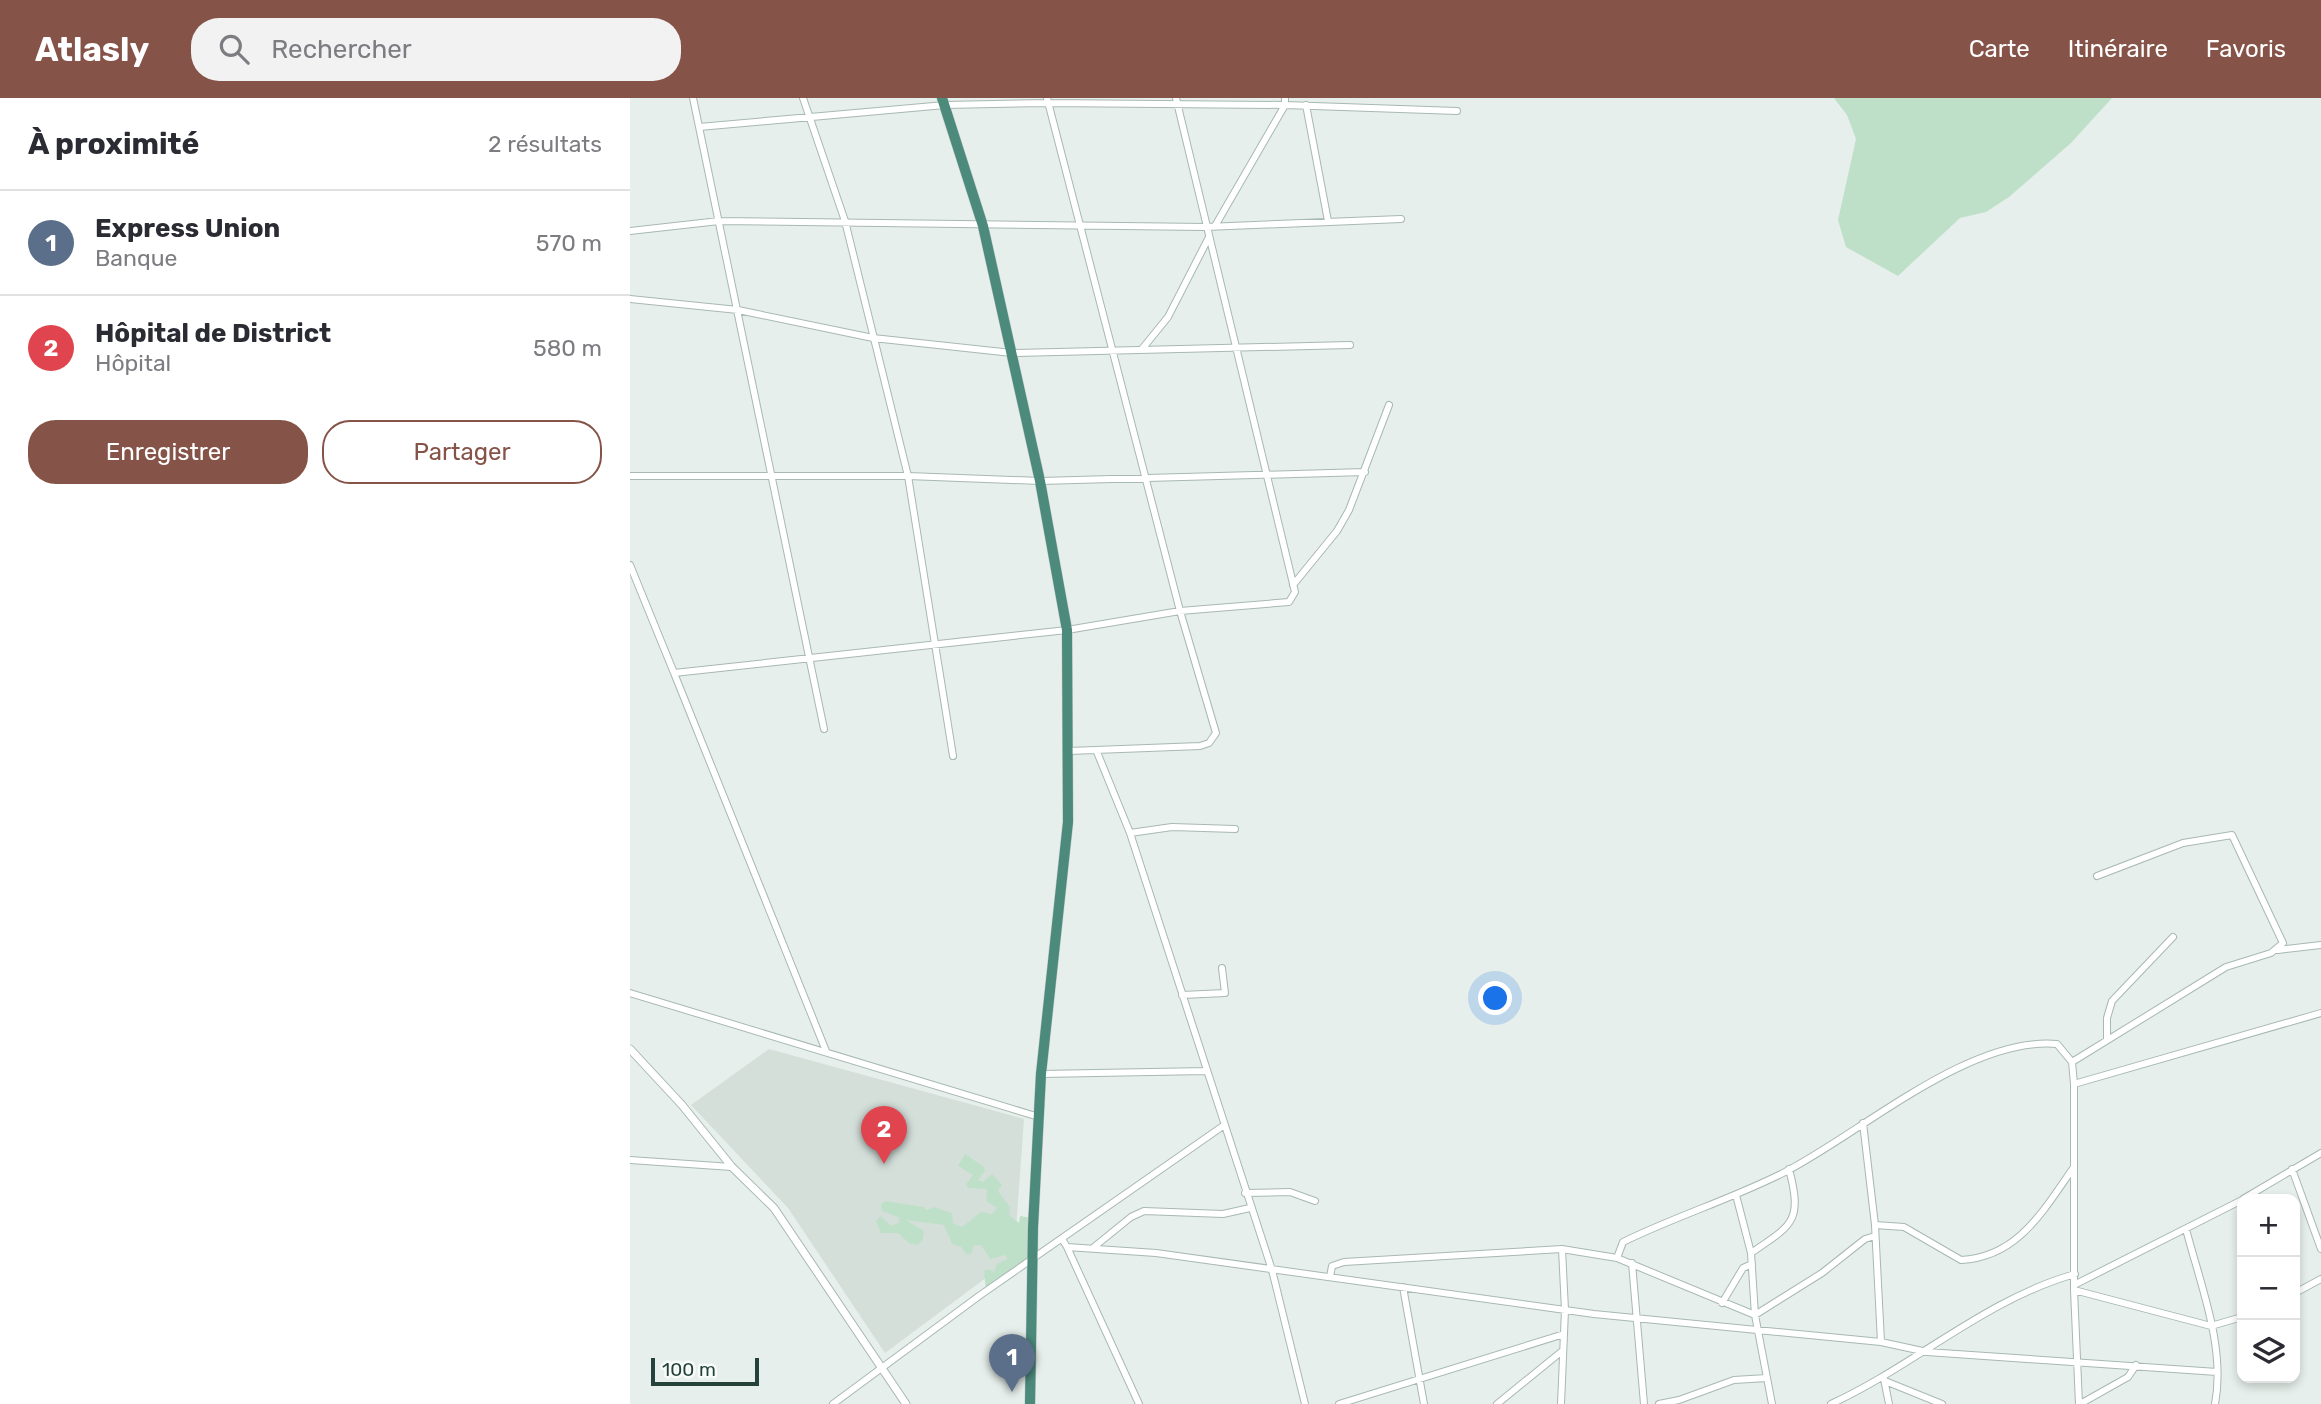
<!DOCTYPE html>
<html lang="fr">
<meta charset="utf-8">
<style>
body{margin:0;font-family:Rubik,sans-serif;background:#f2f2f3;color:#2b2b33}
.controls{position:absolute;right:21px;bottom:21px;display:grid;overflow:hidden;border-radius:14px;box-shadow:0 4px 10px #0003}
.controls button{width:63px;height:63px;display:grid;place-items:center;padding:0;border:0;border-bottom:2px solid #e1e1e2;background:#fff;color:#2b2b33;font:35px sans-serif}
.scale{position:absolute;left:21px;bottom:18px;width:108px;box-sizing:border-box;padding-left:7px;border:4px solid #24423a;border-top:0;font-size:19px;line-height:24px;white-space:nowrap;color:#24423a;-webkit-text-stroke:5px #f7fbf9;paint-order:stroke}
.you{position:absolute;left:866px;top:901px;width:24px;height:24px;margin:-18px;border:5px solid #fff;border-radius:50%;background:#1a73e8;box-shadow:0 0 0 10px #1a73e833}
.badge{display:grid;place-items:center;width:46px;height:46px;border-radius:50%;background:#855347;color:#fff;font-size:23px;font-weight:700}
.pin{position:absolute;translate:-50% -58px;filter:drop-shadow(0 2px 4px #0008)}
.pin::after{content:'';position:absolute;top:37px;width:24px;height:21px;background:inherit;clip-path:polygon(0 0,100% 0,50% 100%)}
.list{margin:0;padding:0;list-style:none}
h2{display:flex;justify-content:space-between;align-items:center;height:91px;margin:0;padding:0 28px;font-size:30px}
h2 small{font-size:23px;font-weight:400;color:#7c7c81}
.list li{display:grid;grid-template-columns:46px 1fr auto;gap:21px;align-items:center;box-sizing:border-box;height:105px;padding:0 28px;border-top:2px solid #e1e1e2}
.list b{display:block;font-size:26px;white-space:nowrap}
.list p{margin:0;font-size:23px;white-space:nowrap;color:#7c7c81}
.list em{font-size:23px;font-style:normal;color:#7c7c81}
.actions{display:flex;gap:14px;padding:21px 28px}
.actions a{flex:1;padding:16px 0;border:2px solid #855347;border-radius:28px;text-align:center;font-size:24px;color:#855347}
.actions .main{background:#855347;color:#fff}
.icon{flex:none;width:38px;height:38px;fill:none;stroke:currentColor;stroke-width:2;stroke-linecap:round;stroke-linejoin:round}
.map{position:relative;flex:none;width:1691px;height:1306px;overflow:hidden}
header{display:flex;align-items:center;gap:42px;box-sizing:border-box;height:98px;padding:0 35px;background:#855347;color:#fff}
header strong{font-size:33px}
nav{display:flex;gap:38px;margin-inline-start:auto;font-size:24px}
.search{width:490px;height:63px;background:#f2f2f3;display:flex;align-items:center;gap:18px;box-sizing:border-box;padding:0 24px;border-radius:28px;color:#7c7c81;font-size:26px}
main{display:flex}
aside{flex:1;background:#fff}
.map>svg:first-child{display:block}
.built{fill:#d4dfda}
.green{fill:#bfe0c8}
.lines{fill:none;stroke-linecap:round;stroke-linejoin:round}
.minor-casing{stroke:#a8b8b2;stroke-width:8}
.tertiary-casing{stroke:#a8b8b2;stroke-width:9}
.trunk-casing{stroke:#c2cac8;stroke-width:11}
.minor{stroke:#fff;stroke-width:6}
.tertiary{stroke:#fff;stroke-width:7}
.trunk{stroke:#4c8a7c;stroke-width:10}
</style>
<header>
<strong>Atlasly</strong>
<div class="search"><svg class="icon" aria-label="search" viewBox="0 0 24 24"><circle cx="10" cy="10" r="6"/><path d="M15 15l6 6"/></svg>Rechercher</div>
<nav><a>Carte</a><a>Itinéraire</a><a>Favoris</a></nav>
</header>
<main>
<aside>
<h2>À proximité<small>2 résultats</small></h2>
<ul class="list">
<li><span class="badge" style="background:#5c6f8a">1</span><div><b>Express Union</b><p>Banque</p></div><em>570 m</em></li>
<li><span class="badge" style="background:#e0444e">2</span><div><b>Hôpital de District</b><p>Hôpital</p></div><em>580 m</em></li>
</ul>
<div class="actions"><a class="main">Enregistrer</a><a>Partager</a></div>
</aside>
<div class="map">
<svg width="1691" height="1306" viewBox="0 0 1691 1306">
<rect width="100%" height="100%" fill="#e6efeb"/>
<path class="built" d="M139,951L394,1021L384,1159L255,1255L158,1110L61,1007Z"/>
<path class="green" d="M1204,0H1482L1441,45L1379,99L1356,114L1330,120L1268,178L1216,149L1208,122L1226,41L1217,17Z
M335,1056L354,1069L355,1073L348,1082L353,1084L362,1076L372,1087L368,1093L380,1109L379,1117L389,1125L390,1118L402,1120L405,1156L356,1192L354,1173L359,1171L364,1174L367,1166L377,1161L376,1157L360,1161L351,1147L343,1148L342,1155L337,1157L331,1149L322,1146L314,1127L276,1122L294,1133L293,1142L287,1147L279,1145L268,1135H251L246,1123L251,1118L261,1128L270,1124L268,1119L252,1113L251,1106L255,1103L294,1109L296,1112L304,1109L322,1115L323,1125L332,1129L351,1114L362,1116L367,1110L356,1103L357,1091L338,1090L336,1086L343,1077L328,1068Z"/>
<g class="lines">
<g class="minor-casing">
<path id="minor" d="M63,0L194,631
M173,0L215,123L278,378L323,658
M417,0L550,513L586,635L579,645L570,648L439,653
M676,7L698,123
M69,29L315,7L418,5L655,7L827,13
M585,128L655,7V0
M0,133L89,123L576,129L771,121
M0,201L108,212L243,240L382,255L720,247
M512,251L538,219L579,139
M0,378H278L410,383L735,374
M0,467L44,575L437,532L550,513L659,504L665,494L546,0
M663,487L707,433L719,412L759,307
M44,575L196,953
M467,654L500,735L642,1172L675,1306
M500,735L542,729L605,731
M1648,852L1691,847
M0,895L409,1019
M552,897L595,895L592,870
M1477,942V920L1482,903L1543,839
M1442,964L1596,869L1641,855L1653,845L1602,737L1553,745L1467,778
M411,976L576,973
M1444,986L1691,915
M1233,1025L1245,1127L1251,1244
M0,1062L102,1069
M1662,1071L1691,1151
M615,1095L660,1094L685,1103
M1106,1097L1121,1155L1125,1217L1142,1306
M1613,1101L1691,1055
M1245,1127L1274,1129L1331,1162C1389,1159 1414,1111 1444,1069
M1556,1131C1570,1186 1596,1249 1585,1306
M432,1141L437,1149L526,1155L964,1216L1251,1244L1297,1254L1587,1274
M437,1149L509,1306
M464,1149L501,1119L514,1113L593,1116L620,1110
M1121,1155C1162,1127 1173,1124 1159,1071
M987,1160L993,1144C1046,1118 1102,1101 1155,1074C1231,1035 1339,938 1427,946L1442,964L1444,986V1192L1449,1306
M1002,1165L1014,1306
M700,1179L702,1168L714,1164L932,1151L987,1160L1125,1217L1192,1175L1235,1141L1245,1138
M1444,1187L1612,1102
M773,1189L794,1306
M1444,1192L1581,1228L1612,1219
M1665,1195L1691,1181
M1092,1205L1113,1170L1122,1166
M1254,1281L1259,1306
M1255,1283L1312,1306
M203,1306L349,1198L593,1028
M709,1306L934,1236
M867,1306L931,1254
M931,1306L935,1212L932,1151
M1029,1306L1049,1302L1104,1282L1137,1280
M1201,1306C1284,1268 1356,1201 1445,1176
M1450,1306L1498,1279L1506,1267"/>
</g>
<g class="tertiary-casing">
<path id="tertiary" d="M0,951L52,1007L102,1069L144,1110L276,1306"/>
</g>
<g class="trunk-casing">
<path id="trunk" d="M312,0L353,128L410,383L437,532L438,724L411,976L403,1129L400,1306"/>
</g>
<use href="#minor" class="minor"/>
<use href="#tertiary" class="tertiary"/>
<use href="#trunk" class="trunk"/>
</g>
</svg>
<div class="controls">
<button>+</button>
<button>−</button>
<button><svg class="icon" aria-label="layers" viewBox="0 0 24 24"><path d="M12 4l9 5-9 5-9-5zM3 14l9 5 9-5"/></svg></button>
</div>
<div class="scale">100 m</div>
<div class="you"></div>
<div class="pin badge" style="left:382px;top:1294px;background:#5c6f8a">1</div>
<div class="pin badge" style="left:254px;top:1066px;background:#e0444e">2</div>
</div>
</main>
